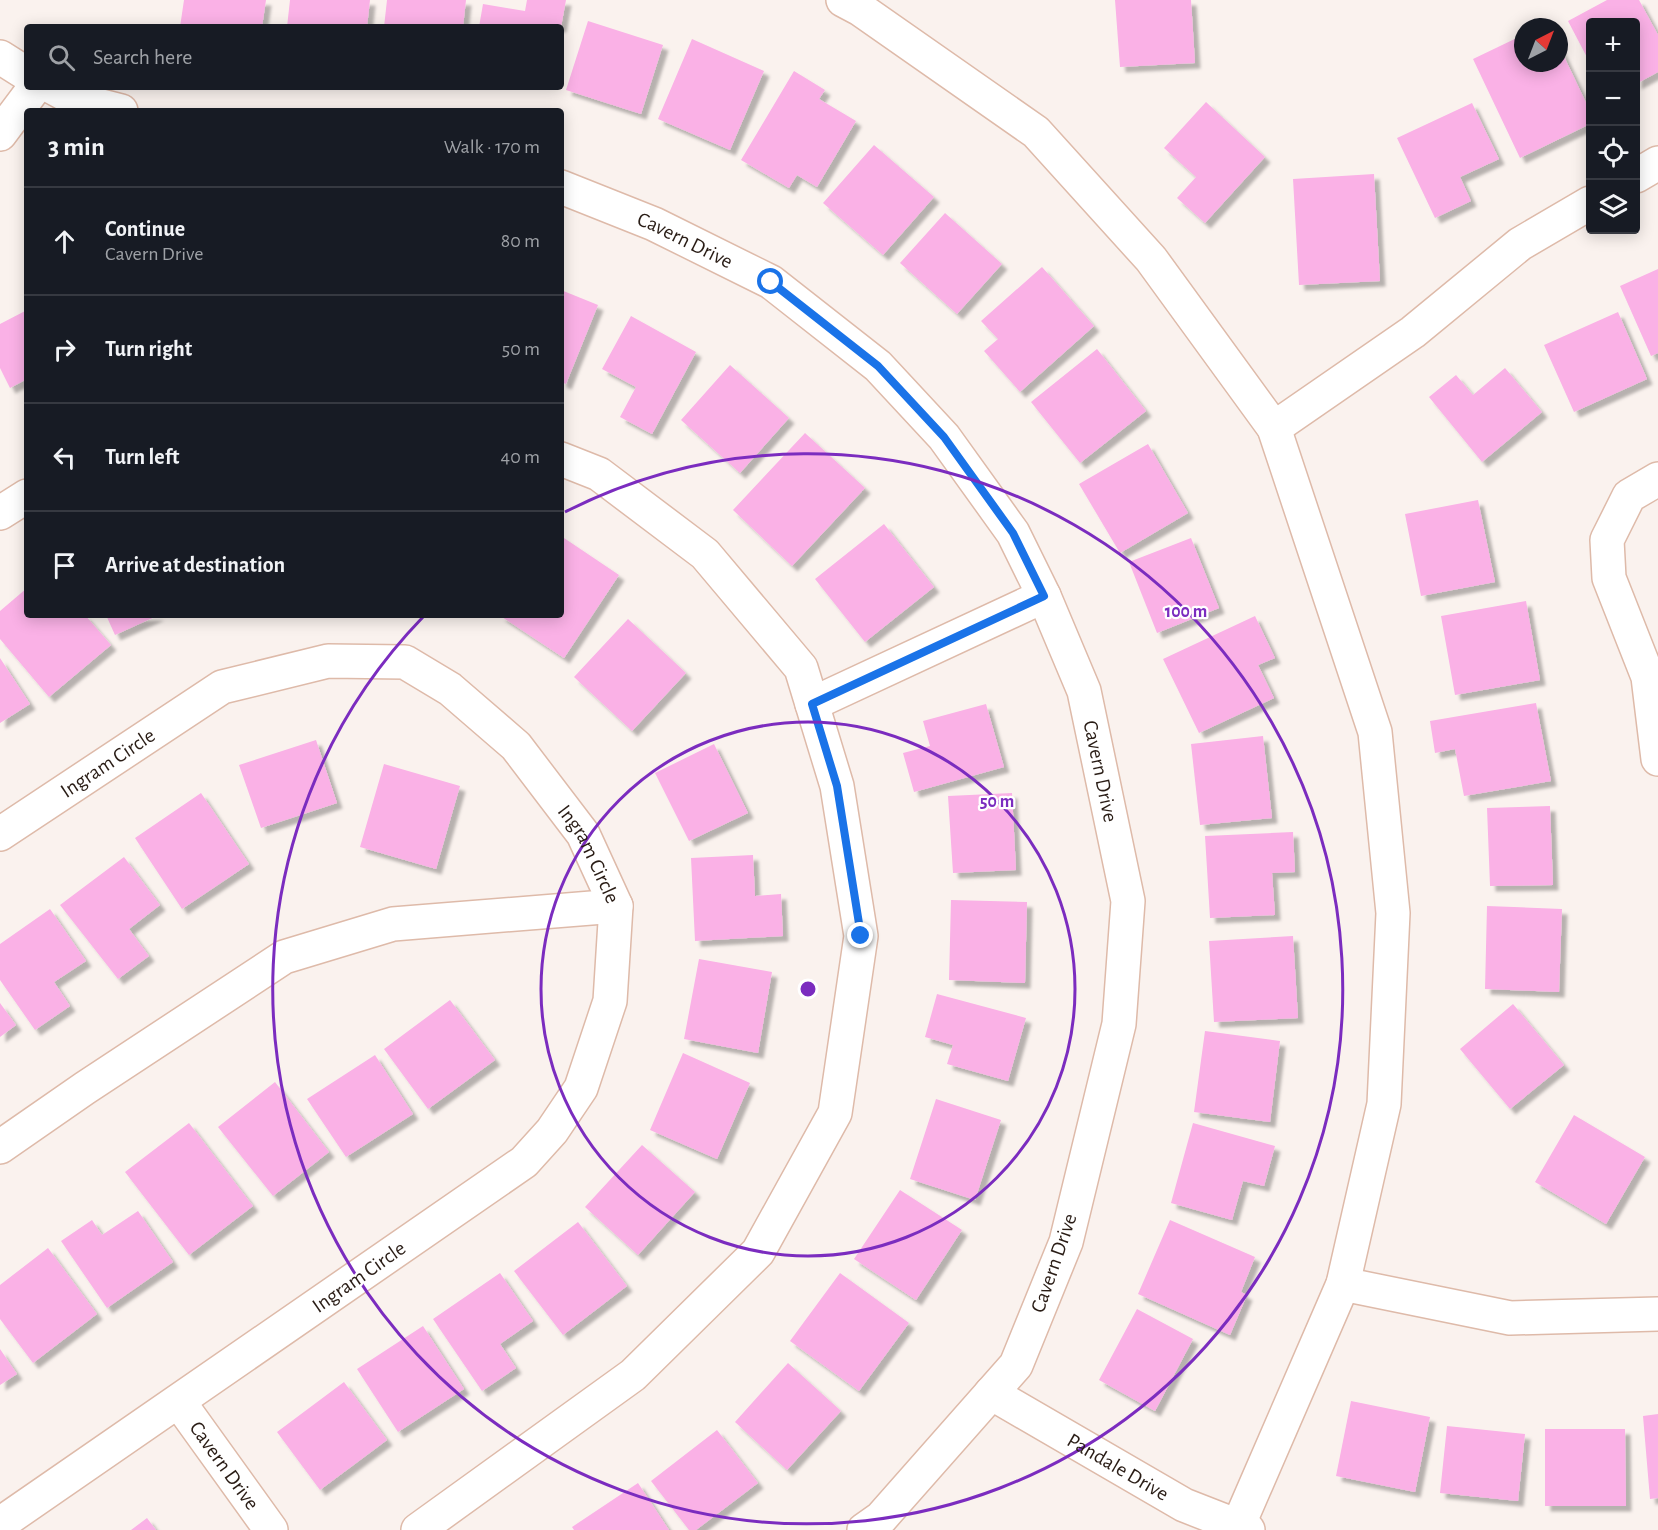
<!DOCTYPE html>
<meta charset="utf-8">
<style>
body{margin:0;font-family:"Alegreya Sans",sans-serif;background:#242831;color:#f1f3f6}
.controls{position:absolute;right:18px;top:18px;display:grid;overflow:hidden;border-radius:6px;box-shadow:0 3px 15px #0003}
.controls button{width:54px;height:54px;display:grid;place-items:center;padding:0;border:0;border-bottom:2px solid #363941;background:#171b24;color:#f1f3f6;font:30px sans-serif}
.compass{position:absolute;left:1514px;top:18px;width:54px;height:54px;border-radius:50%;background:#171b24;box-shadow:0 3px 15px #0003;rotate:42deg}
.stop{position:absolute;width:18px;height:18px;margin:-14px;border:4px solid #1a73e8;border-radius:50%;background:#fff}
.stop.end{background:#1a73e8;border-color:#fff;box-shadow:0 2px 6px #0008}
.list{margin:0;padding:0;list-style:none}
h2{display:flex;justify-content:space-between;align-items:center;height:78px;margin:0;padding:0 24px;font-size:26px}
h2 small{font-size:20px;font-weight:400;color:#9ea1a6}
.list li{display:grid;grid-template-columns:39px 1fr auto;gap:18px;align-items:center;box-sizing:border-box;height:108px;padding:0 24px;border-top:2px solid #363941}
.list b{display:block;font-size:22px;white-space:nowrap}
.list p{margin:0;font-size:20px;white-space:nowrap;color:#9ea1a6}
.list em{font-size:20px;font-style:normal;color:#9ea1a6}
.icon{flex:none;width:33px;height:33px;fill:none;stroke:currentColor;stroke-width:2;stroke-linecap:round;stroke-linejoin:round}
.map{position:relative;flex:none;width:1658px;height:1530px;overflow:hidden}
.search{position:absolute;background:#171b24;box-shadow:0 3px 15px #0003;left:24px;top:24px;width:540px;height:66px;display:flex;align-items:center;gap:15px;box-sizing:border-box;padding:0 21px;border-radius:6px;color:#9ea1a6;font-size:22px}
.panel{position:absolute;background:#171b24;box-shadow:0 3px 15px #0003;left:24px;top:108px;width:540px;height:510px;border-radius:6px}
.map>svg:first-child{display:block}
.building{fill:#fab1e6;filter:url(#shadow)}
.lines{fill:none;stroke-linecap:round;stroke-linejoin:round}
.minor-casing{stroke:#debaa9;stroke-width:36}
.minor{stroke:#fff;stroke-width:33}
.route{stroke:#1a73e8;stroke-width:8}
.ring{fill:none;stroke:#7b2cbf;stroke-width:3}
.labels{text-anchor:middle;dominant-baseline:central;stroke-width:4.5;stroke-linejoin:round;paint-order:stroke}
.street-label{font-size:21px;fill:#291c15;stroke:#fff}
.centre{fill:#7b2cbf;stroke:#fff;stroke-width:3}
.ring-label{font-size:18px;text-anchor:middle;font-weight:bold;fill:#7b2cbf;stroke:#fff;stroke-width:4.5;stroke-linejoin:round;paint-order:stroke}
</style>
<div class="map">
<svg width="1658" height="1530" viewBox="0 0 1658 1530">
<defs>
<filter id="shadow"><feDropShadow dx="5.5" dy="5.5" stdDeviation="1.5" flood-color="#0004"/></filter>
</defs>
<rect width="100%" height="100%" fill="#faf2ee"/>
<path class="building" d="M184,0H266L262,27H180Z
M290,0H370L367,27H287Z
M387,0H466L463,27H384Z
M527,0H566L561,27H479L483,4L525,11Z
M1115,0H1191L1195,63L1120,67Z
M1607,0H1639L1658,35V72L1636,84V22H1590V63L1568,21Z
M588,21L663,45L641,114L566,90Z
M1523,35V63H1559V46L1590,111V124L1520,158L1473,59Z
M692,39L764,71L730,150L658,119Z
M794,71L825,90L819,99L856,121L817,187L797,175L789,188L741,160Z
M1206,102L1265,157L1205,223L1177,198L1196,177L1164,148Z
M1472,103L1499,159L1460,177L1471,201L1435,218L1397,138Z
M874,145L934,197L883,255L823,203Z
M1374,174L1380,281L1299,285L1293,179Z
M945,213L1002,264L957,314L900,263Z
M1042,267L1094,326L1020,392L984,351L998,339L981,321Z
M1658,269V353L1651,356L1620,286Z
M561,290L598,305L566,384L561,382Z
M27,310V379L10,388L0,368V324Z
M1618,312L1647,379L1574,412L1544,345Z
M631,316L696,352L652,434L620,417L636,387L602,369Z
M1097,349L1146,411L1080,463L1031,402Z
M730,365L789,418L740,473L681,420Z
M1505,368L1542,412L1482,462L1429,397L1456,375L1473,395Z
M805,433L865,488L792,566L733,510Z
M1148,444L1188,513L1120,553L1079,484Z
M1478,500L1495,582L1421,596L1405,514Z
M884,524L934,587L865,642L815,579Z
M561,536L619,575L564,658L499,615H561Z
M1191,538L1219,608L1157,633L1129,562Z
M27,588V615H85L111,645L49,697L0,639V611Z
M1526,601L1540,680L1455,695L1441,616Z
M106,615H159L115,635Z
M1255,616L1275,658L1258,665L1274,698L1199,733L1163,659Z
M628,619L686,673L632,731L574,677Z
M0,658L30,704L0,723Z
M1536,703L1551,781L1464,796L1455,749L1435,753L1430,721Z
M986,704L1004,767L914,792L903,753L930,746L923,721Z
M1263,736L1272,818L1200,825L1191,744Z
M316,740L337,803L261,828L239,765Z
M714,744L748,813L689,841L655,773Z
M384,764L460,786L436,869L360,847Z
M201,793L249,864L182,909L135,838Z
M1012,793L1016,870L953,873L948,796Z
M1550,806L1553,885L1490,886L1487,808Z
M1293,832L1295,872L1272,873L1275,915L1210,918L1205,836Z
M753,855L755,896L781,894L783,936L695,941L691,858Z
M124,857L160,905L129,929L149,956L118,979L60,905Z
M951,900L1027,902L1025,983L949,980Z
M1487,906L1562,909L1559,992L1485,989Z
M50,909L86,961L54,982L70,1006L35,1030L0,980V944Z
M1293,936L1298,1018L1214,1022L1209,941Z
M699,959L772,972L758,1053L684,1039Z
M937,994L1026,1018L1008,1081L947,1064L953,1045L925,1037Z
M450,1000L495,1060L428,1109L384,1049Z
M0,1003L16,1025L0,1037Z
M1513,1004L1564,1065L1510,1109L1460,1049Z
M1205,1031L1280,1041L1270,1122L1194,1112Z
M683,1053L750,1083L717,1159L650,1130Z
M375,1055L413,1114L346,1157L307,1099Z
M275,1082L329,1152L273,1196L218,1127Z
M936,1099L1001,1120L975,1200L910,1179Z
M1574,1115L1645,1157L1606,1224L1535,1182Z
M189,1123L253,1206L189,1255L125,1172Z
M1193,1123L1275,1146L1264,1186L1243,1181L1232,1220L1171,1203Z
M642,1145L695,1192L638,1255L585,1207Z
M900,1190L962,1230L916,1300L854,1259Z
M138,1211L173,1262L107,1308L61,1241L92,1220L102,1235Z
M1170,1220L1255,1257L1241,1292L1247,1295L1230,1335L1138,1294Z
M578,1222L627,1286L563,1335L514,1271Z
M48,1248L97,1314L33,1363L0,1319V1285Z
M500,1273L533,1321L500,1344L516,1368L482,1391L433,1319Z
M840,1273L909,1323L859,1391L790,1341Z
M1137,1309L1193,1339L1155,1411L1099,1380Z
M423,1326L464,1389L398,1432L357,1369Z
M0,1349L17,1374L0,1385Z
M788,1363L841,1411L787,1470L735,1422Z
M344,1382L387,1440L320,1490L277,1432Z
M1351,1401L1430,1417L1415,1492L1336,1476Z
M1658,1414V1498L1650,1499L1643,1416Z
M1447,1426L1525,1434L1518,1501L1440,1493Z
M1545,1429H1625L1626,1506H1545Z
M717,1430L758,1483L696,1530H689L651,1481Z
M638,1483L669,1530H574L572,1527Z
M147,1518L156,1530H131Z"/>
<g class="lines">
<g class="minor-casing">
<g id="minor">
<path d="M843,0L860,9L1036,132L1151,259L1274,428L1375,732L1393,913L1384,1104L1343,1284L1238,1526"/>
<path d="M0,57L27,74"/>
<path d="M52,87L74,99L121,111"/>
<path d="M0,134L35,87"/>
<path d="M1636,176L1658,163"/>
<path id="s1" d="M561,187L654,224L771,282L878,366L944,437L1013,533L1044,596L1084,691L1128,901L1119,1024L1066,1242L1016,1365L881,1518L864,1530"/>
<path d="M1274,428L1413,332L1520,244L1590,203"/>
<path d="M1658,479L1629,496L1607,540L1609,578L1648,677L1658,759"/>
<path d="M0,513L27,496"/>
<path d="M812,704L1044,596"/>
<path id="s2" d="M0,834L222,687L328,661L405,662L450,689L516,746L583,834L616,906L610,1001L581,1088L552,1131L524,1162L0,1524"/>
<path d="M0,1147L85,1088L284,957L393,924L616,906"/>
<path d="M1343,1284L1510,1318L1658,1314"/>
<path id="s3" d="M991,1393L1184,1505L1248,1530"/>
<path id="s4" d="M179,1402L271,1530"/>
<path d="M418,1530L633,1375L758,1252L835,1113L861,936L837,786L801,668L705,554L599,474L561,459"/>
</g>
</g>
<use href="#minor" class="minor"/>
</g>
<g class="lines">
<path class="route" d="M771,282L878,366L944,437L1013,533L1044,596L812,704L837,786L861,936"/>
</g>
<g class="ring">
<circle cx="808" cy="989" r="267"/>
<path d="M565 512A535 535 0 1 1 423 617"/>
</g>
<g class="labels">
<g class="street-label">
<text stroke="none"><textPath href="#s1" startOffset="135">Cavern Drive</textPath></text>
<text stroke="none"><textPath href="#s2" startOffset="129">Ingram Circle</textPath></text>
<text stroke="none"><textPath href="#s1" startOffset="837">Cavern Drive</textPath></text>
<text stroke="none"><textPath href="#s2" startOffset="723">Ingram Circle</textPath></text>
<text transform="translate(1054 1263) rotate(-71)">Cavern Drive</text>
<text transform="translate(359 1277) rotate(-35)">Ingram Circle</text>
<text stroke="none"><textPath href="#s4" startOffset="78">Cavern Drive</textPath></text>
<text stroke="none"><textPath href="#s3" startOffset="147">Pandale Drive</textPath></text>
</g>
</g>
<circle cx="808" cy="989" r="9" class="centre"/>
<g class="ring-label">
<text x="1186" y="617">100 m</text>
<text x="997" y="807">50 m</text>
</g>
</svg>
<div class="controls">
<button>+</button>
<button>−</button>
<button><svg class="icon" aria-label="locate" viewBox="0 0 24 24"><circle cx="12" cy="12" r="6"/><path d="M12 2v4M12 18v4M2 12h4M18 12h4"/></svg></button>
<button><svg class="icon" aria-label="layers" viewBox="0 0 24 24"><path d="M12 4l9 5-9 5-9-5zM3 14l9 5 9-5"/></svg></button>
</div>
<svg class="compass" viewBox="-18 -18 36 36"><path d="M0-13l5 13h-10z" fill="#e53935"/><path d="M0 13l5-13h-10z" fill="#9ea1a6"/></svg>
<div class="stop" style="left:771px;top:282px"></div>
<div class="stop end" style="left:861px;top:936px"></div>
<div class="search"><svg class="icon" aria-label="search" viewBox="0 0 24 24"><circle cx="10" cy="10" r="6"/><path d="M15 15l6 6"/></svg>Search here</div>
<section class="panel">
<h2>3 min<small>Walk · 170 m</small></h2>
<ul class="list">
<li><svg class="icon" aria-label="ahead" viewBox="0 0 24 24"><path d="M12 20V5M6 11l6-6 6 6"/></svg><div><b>Continue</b><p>Cavern Drive</p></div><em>80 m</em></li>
<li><svg class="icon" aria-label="right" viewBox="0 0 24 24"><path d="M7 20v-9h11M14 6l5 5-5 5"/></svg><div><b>Turn right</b></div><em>50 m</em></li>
<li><svg class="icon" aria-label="left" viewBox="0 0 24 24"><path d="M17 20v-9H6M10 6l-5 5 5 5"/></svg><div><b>Turn left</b></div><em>40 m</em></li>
<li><svg class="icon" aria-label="arrive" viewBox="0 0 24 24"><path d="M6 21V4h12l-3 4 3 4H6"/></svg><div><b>Arrive at destination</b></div></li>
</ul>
</section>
</div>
